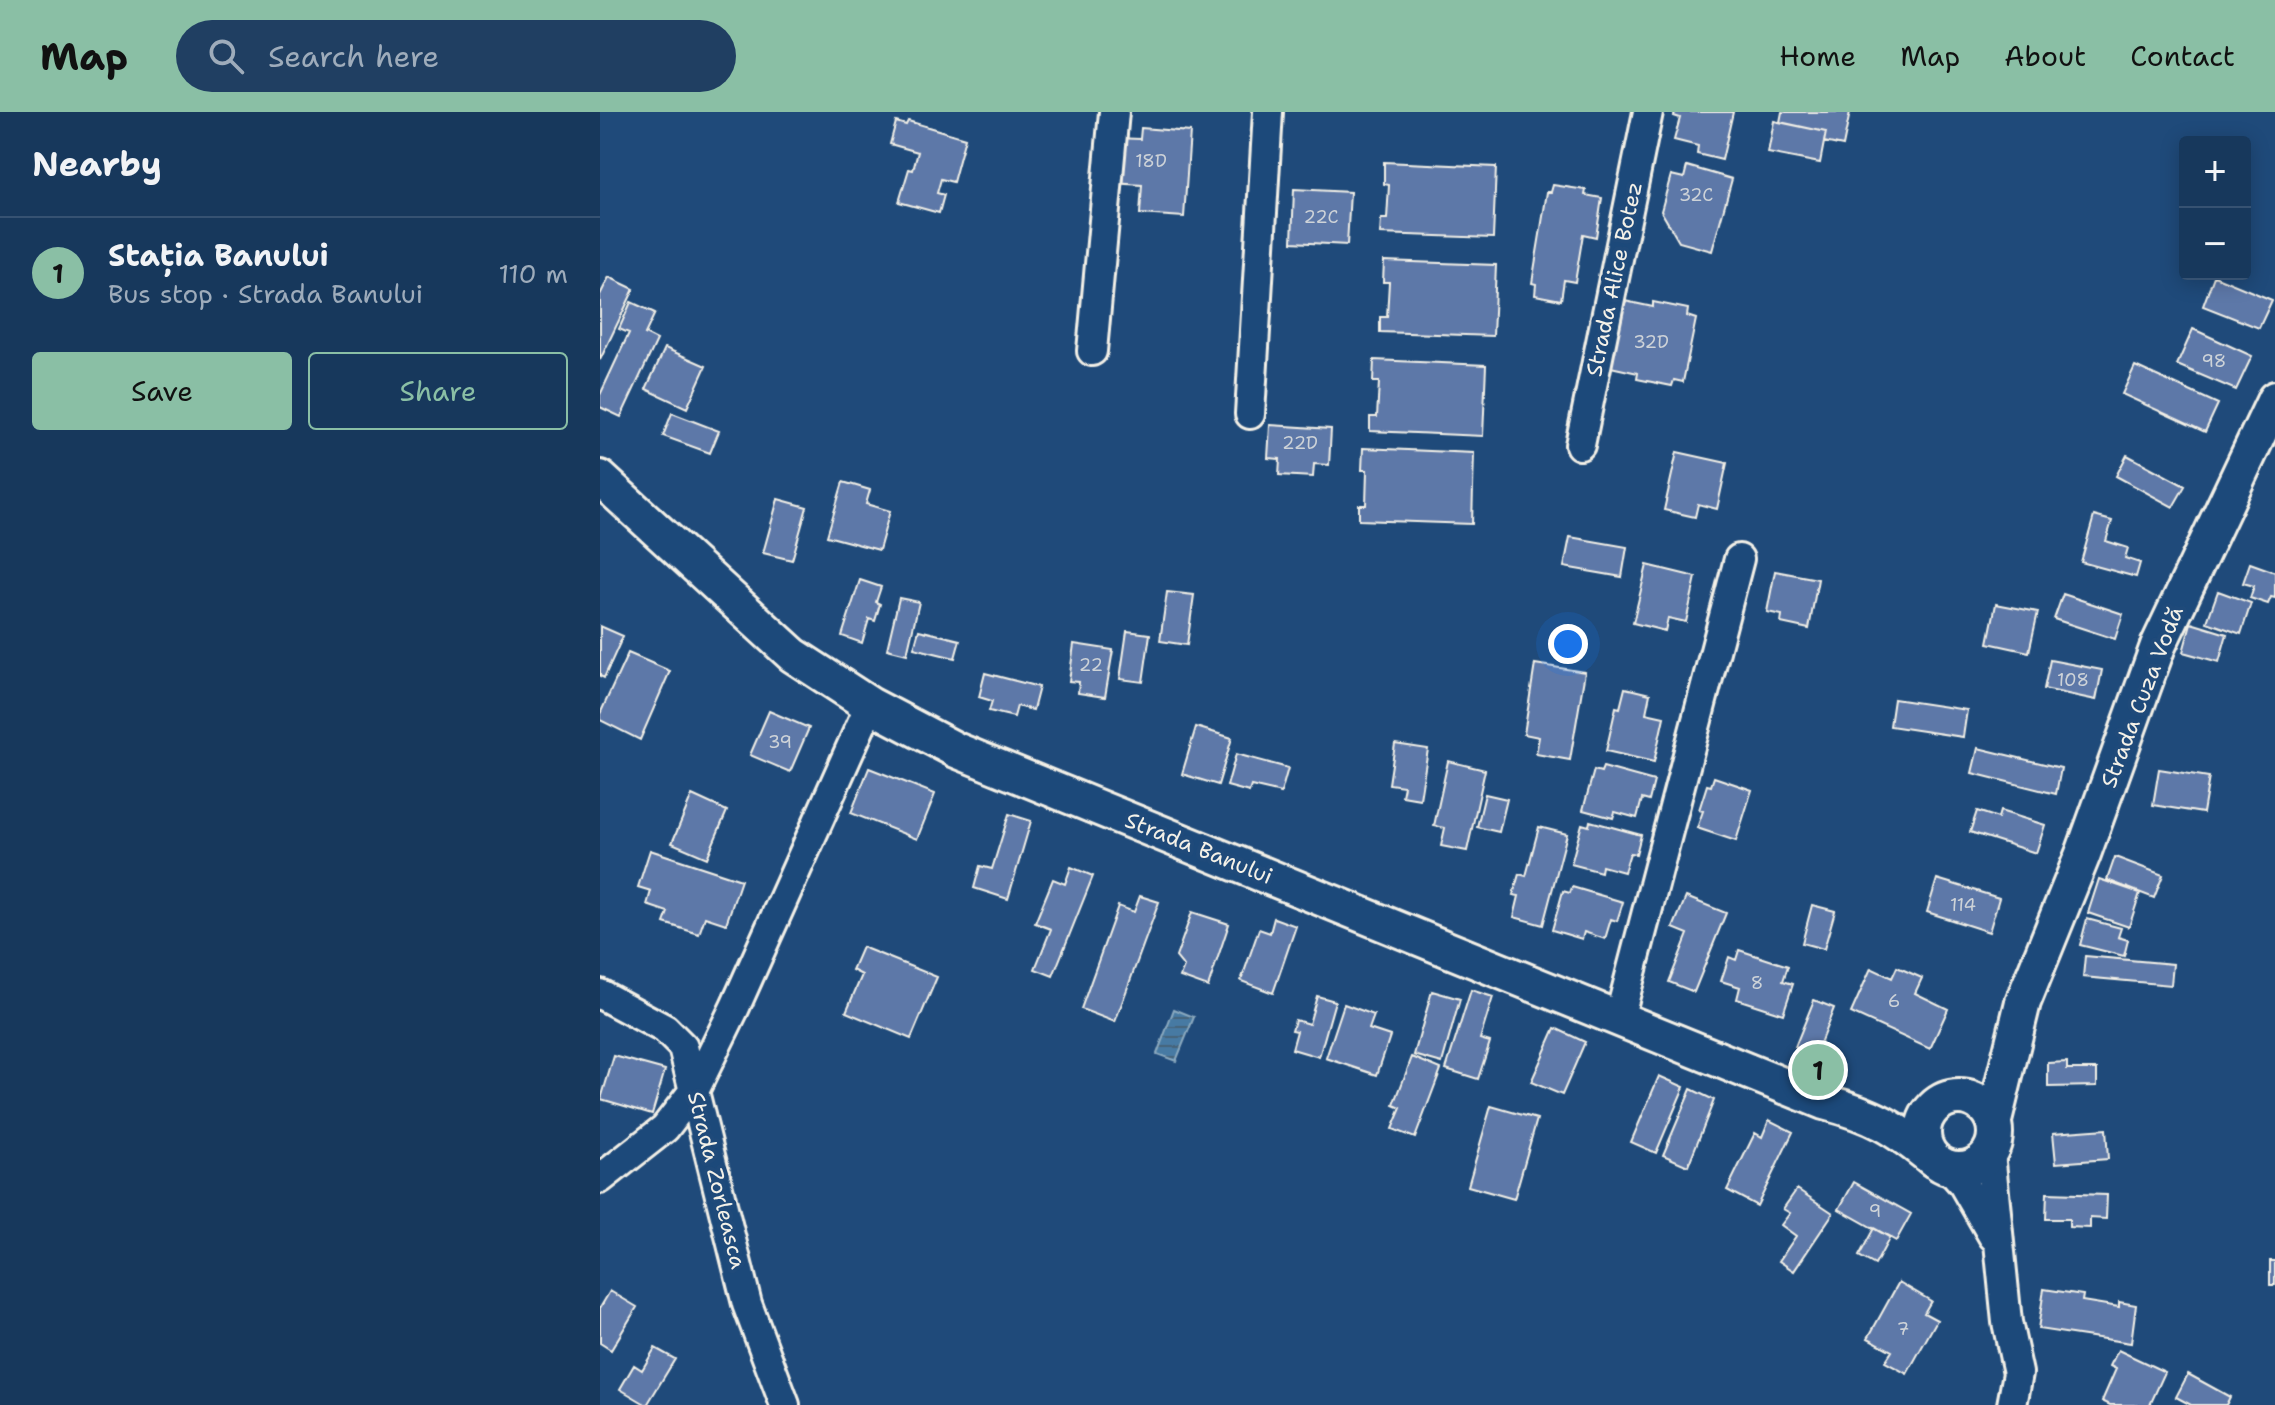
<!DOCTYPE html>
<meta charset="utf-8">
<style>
body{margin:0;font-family:"Shantell Sans",sans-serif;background:#203f62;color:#f1f3f6}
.controls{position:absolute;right:24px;top:24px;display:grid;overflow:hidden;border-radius:8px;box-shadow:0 4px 20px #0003}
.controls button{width:72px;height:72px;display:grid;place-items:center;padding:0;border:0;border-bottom:2px solid #365272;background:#17385c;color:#f1f3f6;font:40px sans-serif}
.you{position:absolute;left:968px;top:532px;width:28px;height:28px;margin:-20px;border:6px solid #fff;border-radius:50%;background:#1a73e8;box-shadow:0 0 0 12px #1a73e833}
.badge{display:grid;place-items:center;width:52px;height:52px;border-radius:50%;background:#8abfa5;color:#111;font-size:26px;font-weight:700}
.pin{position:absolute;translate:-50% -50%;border:4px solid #fff;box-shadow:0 2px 8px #0006}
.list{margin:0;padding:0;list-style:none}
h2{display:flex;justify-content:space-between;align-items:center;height:104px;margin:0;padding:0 32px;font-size:34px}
h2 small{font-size:26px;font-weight:400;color:#9eacbb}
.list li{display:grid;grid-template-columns:52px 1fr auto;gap:24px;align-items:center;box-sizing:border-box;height:112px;padding:0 32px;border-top:2px solid #365272}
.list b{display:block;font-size:30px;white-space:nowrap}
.list p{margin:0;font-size:26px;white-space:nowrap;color:#9eacbb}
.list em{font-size:26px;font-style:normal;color:#9eacbb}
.actions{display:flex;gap:16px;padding:24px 32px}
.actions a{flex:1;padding:18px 0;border:2px solid #8abfa5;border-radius:8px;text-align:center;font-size:28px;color:#8abfa5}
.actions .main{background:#8abfa5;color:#111}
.icon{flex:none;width:44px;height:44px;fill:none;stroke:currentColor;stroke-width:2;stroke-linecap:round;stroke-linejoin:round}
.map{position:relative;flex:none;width:1675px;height:1293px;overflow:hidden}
header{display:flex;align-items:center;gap:48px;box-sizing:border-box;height:112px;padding:0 40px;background:#8abfa5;color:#111}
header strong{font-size:38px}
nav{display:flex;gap:44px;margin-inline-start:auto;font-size:28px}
.search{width:560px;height:72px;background:#203f62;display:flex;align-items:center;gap:20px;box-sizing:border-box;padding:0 28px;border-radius:44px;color:#9eacbb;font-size:30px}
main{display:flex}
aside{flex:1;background:#17385c}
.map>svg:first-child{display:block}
.water{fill:url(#water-rules);stroke:#8caabf;stroke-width:2}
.building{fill:#5d78a8;stroke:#f4f1e8;stroke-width:2}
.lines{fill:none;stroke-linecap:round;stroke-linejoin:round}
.minor-casing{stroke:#f4f1e8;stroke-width:34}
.tertiary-casing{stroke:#f4f1e8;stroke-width:40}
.minor{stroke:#1f4a7a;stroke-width:28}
.tertiary{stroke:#1f4a7a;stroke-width:34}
.labels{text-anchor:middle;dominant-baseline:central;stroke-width:8;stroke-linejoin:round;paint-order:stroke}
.number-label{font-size:18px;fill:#ced3d8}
.street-label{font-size:22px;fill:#f4f1e8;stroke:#1f4a7a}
</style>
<header>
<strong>Map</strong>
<div class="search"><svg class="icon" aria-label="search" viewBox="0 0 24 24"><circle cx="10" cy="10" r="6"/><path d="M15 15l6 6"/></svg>Search here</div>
<nav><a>Home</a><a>Map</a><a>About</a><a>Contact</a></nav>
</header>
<main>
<aside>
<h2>Nearby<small></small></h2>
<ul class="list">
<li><span class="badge">1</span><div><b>Stația Banului</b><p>Bus stop · Strada Banului</p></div><em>110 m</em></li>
</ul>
<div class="actions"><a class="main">Save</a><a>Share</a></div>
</aside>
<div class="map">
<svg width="1675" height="1293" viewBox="0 0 1675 1293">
<defs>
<pattern id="water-rules" width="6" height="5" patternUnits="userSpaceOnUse" patternTransform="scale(2)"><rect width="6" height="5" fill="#467aa3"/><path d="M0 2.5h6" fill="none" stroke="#476479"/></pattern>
</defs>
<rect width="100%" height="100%" fill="#1f4a7a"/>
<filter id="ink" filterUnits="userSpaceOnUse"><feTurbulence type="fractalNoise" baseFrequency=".0125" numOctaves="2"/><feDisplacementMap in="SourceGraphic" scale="16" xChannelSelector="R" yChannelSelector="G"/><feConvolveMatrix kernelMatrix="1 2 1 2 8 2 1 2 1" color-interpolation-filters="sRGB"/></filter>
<g filter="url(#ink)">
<path class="water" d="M574,897L594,905L576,949L557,942Z"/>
<path class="building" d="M1075,0H1133L1122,48L1097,42L1098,34L1074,28L1080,6L1074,4Z
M1182,0H1250L1243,34L1224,30L1226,20L1180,10Z
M308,9L365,26L353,70L341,67L337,81L344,83L339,101L299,90L309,57L313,58L318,40L290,32L296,10L306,13Z
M1174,9L1226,20L1220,51L1168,41Z
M541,16L590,20L584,105L540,102L542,73L513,71L516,26L540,27Z
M784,50L896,55L893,126L780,122L781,107H787L789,73L784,72Z
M1087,54L1132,67L1112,139L1079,130L1061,99L1071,63L1084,66Z
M953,73L986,78L985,83L1002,86L996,125L983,122L975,170L964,168L961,188L935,183L936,172L932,171L947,80H951Z
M694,77L750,80L747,133L692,130Z
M784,149L896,153L893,224L780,220V205H787L789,170H783Z
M1614,164L1672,188L1659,216L1603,194Z
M9,165L34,177L0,248V183Z
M1020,188L1053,195V190L1088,197L1087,204L1096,207L1083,270L1074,268L1072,274L1037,267L1038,261L1006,254Z
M31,190L55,201L45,222L57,228L21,305L0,295V283L29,221L19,217Z
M1593,217L1652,244L1636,278L1577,253Z
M65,236L106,254L87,296L46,277Z
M774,248L886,253L883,324L770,319V305H777L779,270H773Z
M1535,254L1618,292L1605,320L1522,282Z
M72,301L119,319L110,341L63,324Z
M670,313L731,317L729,353L714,352L713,365L679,363L680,347L668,346Z
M763,336L874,341L872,412L759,408V393H766L767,358H762Z
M1077,340L1127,351L1117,397L1098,392L1095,405L1064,398Z
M1527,343L1585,374L1573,395L1516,364Z
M243,370L270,378L266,392L290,399L279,438L227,424Z
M178,387L207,395L192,448L163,441Z
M1494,404L1512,409L1506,429L1528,436L1525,446L1540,451L1536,465L1481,450Z
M970,425L1027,435L1022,465L964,455Z
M1650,451L1675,460V486L1671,485L1668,492L1650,486L1654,474L1643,471Z
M1047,453L1096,465L1086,510L1068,506L1065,519L1033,511Z
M1175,459L1218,467L1209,517L1181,511L1182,503L1167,500Z
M260,468L281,475L276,490L280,492L275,509L269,507L262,531L242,524Z
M1618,479L1651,491L1641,522L1607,510Z
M567,480L594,483L587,533L560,529Z
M1463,482L1523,502L1515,527L1454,507Z
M299,486L319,490L307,542L287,537Z
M1396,492L1438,500L1429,540L1388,531Z
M1591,511L1627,522L1619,550L1583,540Z
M0,514L23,524L4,566L0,564Z
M319,518L360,528L355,546L314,536Z
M527,519L550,522L543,570L520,567Z
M474,532L513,538L505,585L478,581L479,570L469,569Z
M28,541L70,559L40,628L0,608V602Z
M1450,548L1502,558L1496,588L1444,577Z
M935,552L985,560L970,648L936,642L939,625L924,622Z
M385,561L439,575L433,598L417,594L414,605L389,599L392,589L379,585Z
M1025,576L1050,582L1046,601L1064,605L1054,650L1006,639L1016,595L1020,596Z
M1294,587L1367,598L1363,625L1290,614Z
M169,599L209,616L190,660L150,643Z
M596,615L632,626L618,673L582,662Z
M795,632L828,637L820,687L802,684L804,674L789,672Z
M1378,636L1461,656L1456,682L1372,661Z
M636,642L688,656L681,681L651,674L649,680L627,674Z
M848,649L885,658L867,739L841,734L845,716L834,714Z
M1003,655L1054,669L1049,689L1042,687L1037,706L1015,700L1013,706L983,698L994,658L1001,660Z
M269,656L335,682L317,727L251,701Z
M1559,657L1609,665L1603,701L1553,693Z
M1114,665L1152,678L1136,729L1097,716L1103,699L1099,698L1107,673L1111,674Z
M885,682L907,687L899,720L877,715Z
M92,683L127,699L107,746L72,731Z
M1377,699L1398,706L1400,699L1445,713L1436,741L1370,720Z
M409,702L431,709L408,787L374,776L380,754L392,757Z
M990,709L1041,723L1036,742L1030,741L1024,760L1002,754L1001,760L971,752L982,712L989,714Z
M939,715L967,722L943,813L914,805L919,784L913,783L919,762L926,764Z
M50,738L141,768L126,812L105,805L99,822L64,811L68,800L47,793L51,779L38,775Z
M1515,745L1563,763L1554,786L1507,768Z
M471,755L493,764L453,864L435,857L451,817L435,811L453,767L465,772Z
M1337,767L1399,786L1389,820L1327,800Z
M1499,767L1540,781L1529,815L1488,801Z
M972,775L1023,790L1017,809L1011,807L1005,827L984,820L982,827L952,818L963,779L970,781Z
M540,784L559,790L515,910L481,897L518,794L534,800Z
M1086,785L1126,801L1094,880L1069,870L1088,822L1073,816Z
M1212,793L1235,799L1224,837L1202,831Z
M592,800L629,812L608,875L580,865L584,855L576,845Z
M674,806L696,814L673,881L641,869L659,817L670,821Z
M1487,807L1521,816L1518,825L1528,828L1524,844L1480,833Z
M262,835L337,865L311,927L246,900L262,863L252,858Z
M1139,838L1188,854L1183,869L1193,872L1183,902L1137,887L1140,875L1121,869L1129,845L1136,848Z
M1485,844L1573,852L1571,873L1483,865Z
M1297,855L1322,866L1315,881L1348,897L1330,937L1251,901L1271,856L1292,866Z
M871,878L893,885L880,927L890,930L878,967L846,957Z
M832,879L860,887L842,951L814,943Z
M717,884L735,889L719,945L692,937L697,919L692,918L695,908L709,912Z
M1214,888L1234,896L1215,944L1195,935Z
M744,892L774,903L769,917L790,924L777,963L726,946Z
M955,916L985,930L962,983L931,970Z
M14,944L65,958L52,1002L1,987Z
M812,945L841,957L815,1026L792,1017L801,996L794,993Z
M1467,950V957H1497V974L1448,975V951Z
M1059,964L1084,975L1056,1041L1031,1030Z
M1091,977L1114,988L1088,1054L1063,1043Z
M891,994L937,1007L914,1087L868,1074Z
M1169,1008L1193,1020L1157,1094L1127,1078L1155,1021L1162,1025Z
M1506,1017L1508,1047L1456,1051L1453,1021Z
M1254,1070L1311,1102L1296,1129L1239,1097Z
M1197,1077L1233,1101L1194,1159L1179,1149L1196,1124L1181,1113L1190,1101L1183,1097Z
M1447,1081L1507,1083L1506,1107L1490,1106V1116L1469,1115V1107H1446Z
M1274,1116L1290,1125L1275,1153L1259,1144Z
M1670,1149H1675V1173H1670Z
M1299,1170L1331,1189L1324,1201L1337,1208L1307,1262L1285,1250L1292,1239L1268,1226Z
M1444,1177L1483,1183L1482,1189L1519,1195V1190L1536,1193L1531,1231L1438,1217Z
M10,1179L37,1195L11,1238L0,1231V1196Z
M55,1236L75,1247L47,1293L20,1277L34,1253L42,1258Z
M1518,1238L1565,1260L1550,1293H1510L1502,1289L1516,1257L1510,1254Z
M1588,1262L1630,1285L1626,1293H1591L1576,1285Z"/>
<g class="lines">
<g class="minor-casing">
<path id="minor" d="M492,239L514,0
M650,302L668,0
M980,333L1048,0
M0,882L65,917L83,935L147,1192L185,1293
M1019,907L1139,447
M1390,1041L1407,1210L1418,1261L1412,1293
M1349,1056L1363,1072L1393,1124
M0,1067L65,1016L95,977L135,895L270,593"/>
</g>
<g class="tertiary-casing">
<path id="tertiary" d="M0,366L193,543L270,593L356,638L1224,990C1274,1003 1294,1015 1334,1048
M1323 1021a36 36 0 1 1 72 0a36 36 0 1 1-72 0Z
M1394,1009L1423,890L1483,742L1558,534L1675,287"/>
</g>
<use href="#minor" class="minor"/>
<use href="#tertiary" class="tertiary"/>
</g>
</g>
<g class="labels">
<g class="number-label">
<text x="551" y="49">18D</text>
<text x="1096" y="83">32C</text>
<text x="721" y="105">22C</text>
<text x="1051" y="230">32D</text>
<text x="1614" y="249">98</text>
<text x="700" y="331">22D</text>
<text x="491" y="553">22</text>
<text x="1473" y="568">108</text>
<text x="180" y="630">39</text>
<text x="1363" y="793">114</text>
<text x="1157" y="871">8</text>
<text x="1294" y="889">6</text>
<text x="1275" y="1099">9</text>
<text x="1303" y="1217">7</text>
</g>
<g class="street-label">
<text transform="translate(1014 167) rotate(-78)">Strada Alice Botez</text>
<text transform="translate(1542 585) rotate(-69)">Strada Cuza Vodă</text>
<text transform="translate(599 736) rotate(22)">Strada Banului</text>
<text transform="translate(117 1068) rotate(76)">Strada Zorleasca</text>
</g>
</g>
</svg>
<div class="controls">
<button>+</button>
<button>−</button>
</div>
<div class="you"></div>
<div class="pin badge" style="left:1218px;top:958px">1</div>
</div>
</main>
